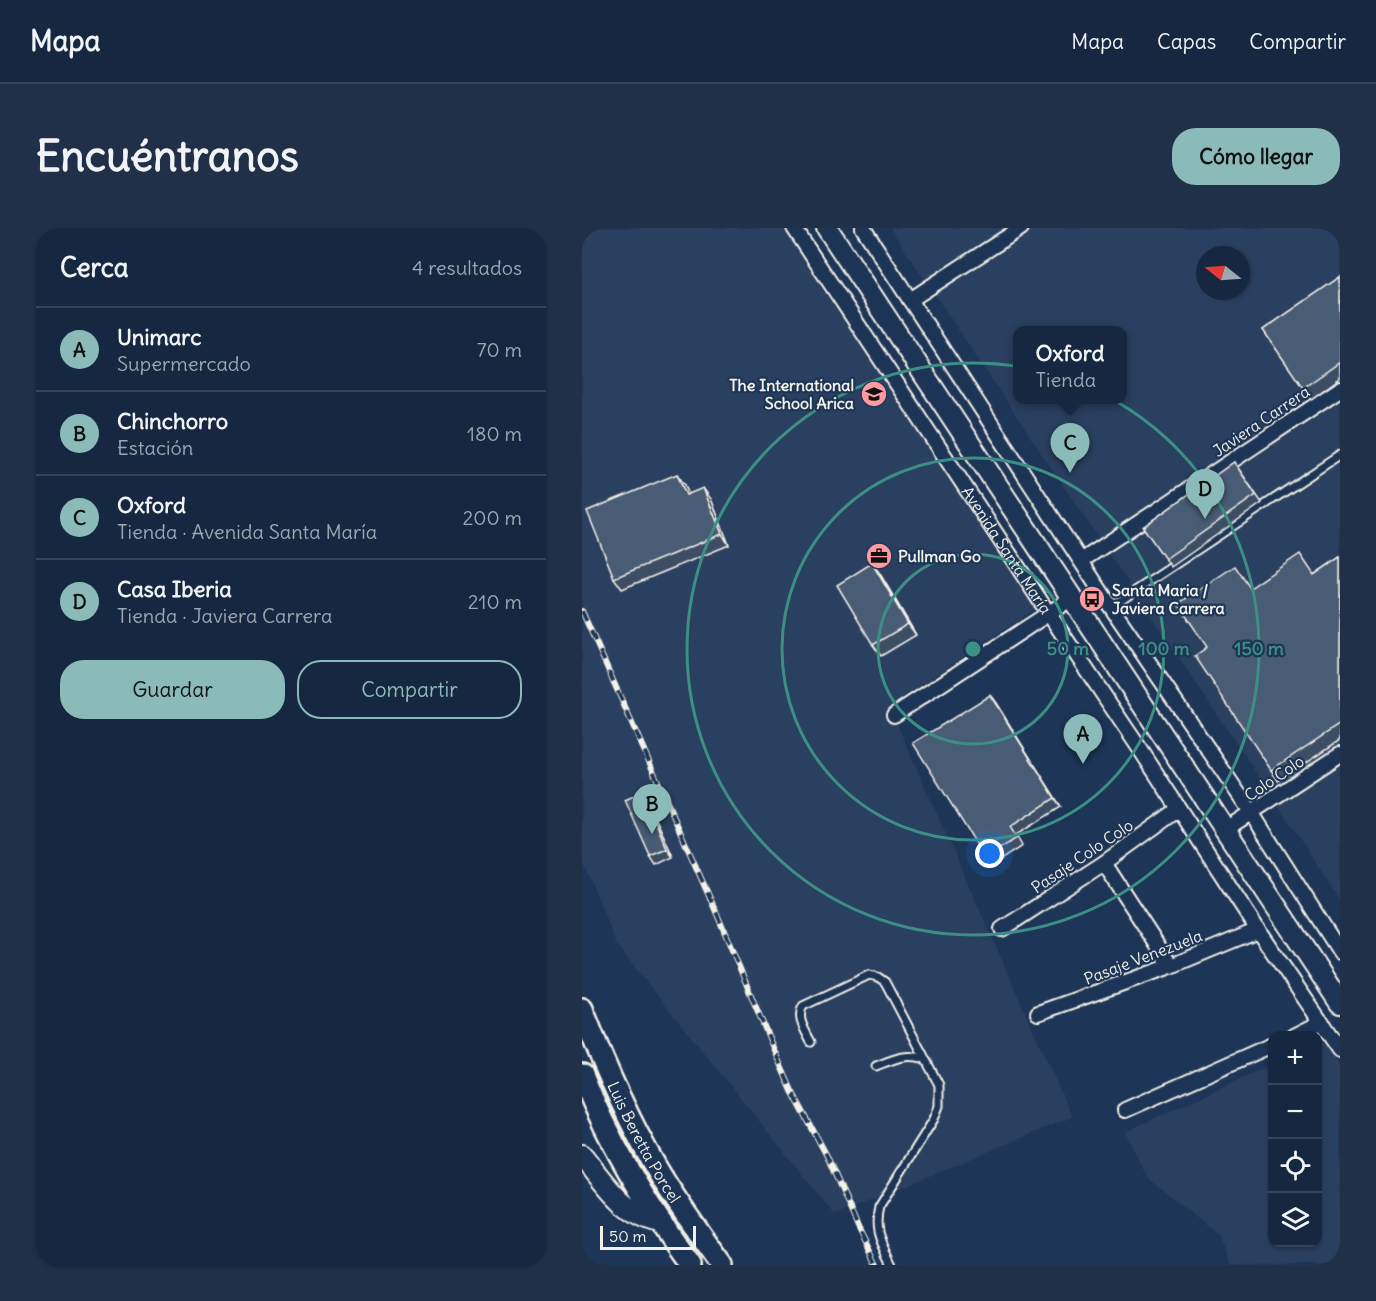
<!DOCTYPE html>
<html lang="es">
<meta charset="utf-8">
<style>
body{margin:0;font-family:Delius,sans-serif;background:#1f3048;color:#f1f3f6}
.controls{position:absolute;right:18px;bottom:18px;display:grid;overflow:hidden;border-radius:12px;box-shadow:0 2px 4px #0004}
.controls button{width:54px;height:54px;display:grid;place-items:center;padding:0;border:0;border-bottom:2px solid #35445a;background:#162841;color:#f1f3f6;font:30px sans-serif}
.compass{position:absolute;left:614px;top:18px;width:54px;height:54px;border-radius:50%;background:#162841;box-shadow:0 2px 4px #0004;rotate:287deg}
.scale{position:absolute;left:18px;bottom:15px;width:96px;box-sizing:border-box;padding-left:6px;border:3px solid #f4f1e8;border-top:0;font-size:16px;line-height:21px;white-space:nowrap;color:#f4f1e8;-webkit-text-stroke:4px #1d3557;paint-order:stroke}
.you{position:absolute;left:408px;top:626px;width:21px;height:21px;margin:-15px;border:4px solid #fff;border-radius:50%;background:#1a73e8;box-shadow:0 0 0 9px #1a73e833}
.badge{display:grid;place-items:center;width:39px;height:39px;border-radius:50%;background:#8bbbb9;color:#111;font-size:20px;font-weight:700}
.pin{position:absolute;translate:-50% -50px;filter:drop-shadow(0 2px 3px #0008)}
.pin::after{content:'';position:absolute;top:32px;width:21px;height:18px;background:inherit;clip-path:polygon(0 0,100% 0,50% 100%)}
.popup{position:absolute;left:431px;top:98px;width:114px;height:78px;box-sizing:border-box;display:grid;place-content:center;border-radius:12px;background:#162841;filter:drop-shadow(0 2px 4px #0005);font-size:20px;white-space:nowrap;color:#9ea6b1}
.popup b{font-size:22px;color:#f1f3f6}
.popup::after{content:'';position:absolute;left:50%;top:100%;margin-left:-12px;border:12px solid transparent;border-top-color:#162841}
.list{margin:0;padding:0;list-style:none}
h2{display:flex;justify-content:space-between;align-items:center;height:78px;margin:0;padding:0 24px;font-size:26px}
h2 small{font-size:20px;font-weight:400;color:#9ea6b1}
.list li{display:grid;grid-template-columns:39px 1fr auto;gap:18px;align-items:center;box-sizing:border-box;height:84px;padding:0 24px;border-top:2px solid #35445a}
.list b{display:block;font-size:22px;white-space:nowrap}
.list p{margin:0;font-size:20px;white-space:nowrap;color:#9ea6b1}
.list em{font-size:20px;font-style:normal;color:#9ea6b1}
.actions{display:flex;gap:12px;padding:18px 24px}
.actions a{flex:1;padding:14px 0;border:2px solid #8bbbb9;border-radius:24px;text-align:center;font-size:21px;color:#8bbbb9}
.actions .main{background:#8bbbb9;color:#111}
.icon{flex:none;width:33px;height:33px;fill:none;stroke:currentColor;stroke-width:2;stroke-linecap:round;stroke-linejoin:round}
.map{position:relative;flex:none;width:758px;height:1037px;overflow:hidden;border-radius:24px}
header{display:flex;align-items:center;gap:36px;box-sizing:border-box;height:84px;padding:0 30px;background:#162841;border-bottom:2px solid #35445a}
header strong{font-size:28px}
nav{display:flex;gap:33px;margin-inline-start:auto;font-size:21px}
.intro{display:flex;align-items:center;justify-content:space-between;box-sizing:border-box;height:144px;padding:0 36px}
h1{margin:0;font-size:42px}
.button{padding:15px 27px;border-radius:24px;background:#8bbbb9;color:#111;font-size:21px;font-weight:700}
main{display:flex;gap:36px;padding:0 36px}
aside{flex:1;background:#162841;border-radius:24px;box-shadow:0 2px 4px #0004}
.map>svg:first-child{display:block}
.built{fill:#2a4060;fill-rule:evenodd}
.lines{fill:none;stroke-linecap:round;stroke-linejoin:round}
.lane-casing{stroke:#f4f1e8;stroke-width:11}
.street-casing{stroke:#f4f1e8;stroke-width:18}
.secondary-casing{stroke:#f4f1e8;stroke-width:24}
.primary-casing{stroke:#f4f1e8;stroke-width:26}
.lane{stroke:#1d3557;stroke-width:7}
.street{stroke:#1d3557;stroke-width:14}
.secondary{stroke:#1d3557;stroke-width:20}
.primary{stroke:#1d3557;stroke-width:21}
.rail-casing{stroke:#f4f1e8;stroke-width:6}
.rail{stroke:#1d3557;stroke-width:4;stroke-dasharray:11;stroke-linecap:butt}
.wall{fill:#3e4e64;stroke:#f4f1e8;stroke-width:1.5}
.shaded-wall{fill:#324051;stroke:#f4f1e8;stroke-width:1.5}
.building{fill:#485b74;stroke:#f4f1e8;stroke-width:1.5}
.ring{fill:none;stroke:#3d8f86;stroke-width:3}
.labels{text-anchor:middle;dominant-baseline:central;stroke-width:4.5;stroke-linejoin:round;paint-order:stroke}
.poi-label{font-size:16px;font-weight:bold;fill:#f4f1e8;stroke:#1d3557;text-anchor:start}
.street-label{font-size:16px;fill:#f4f1e8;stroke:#1d3557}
.centre{fill:#3d8f86;stroke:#1d3557;stroke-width:3}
.ring-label{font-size:18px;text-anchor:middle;font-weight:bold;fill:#3d8f86;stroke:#1d3557;stroke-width:4.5;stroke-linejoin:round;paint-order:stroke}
</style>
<header>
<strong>Mapa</strong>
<nav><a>Mapa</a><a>Capas</a><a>Compartir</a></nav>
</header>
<div class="intro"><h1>Encuéntranos</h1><a class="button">Cómo llegar</a></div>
<main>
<aside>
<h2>Cerca<small>4 resultados</small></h2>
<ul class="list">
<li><span class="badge">A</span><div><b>Unimarc</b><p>Supermercado</p></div><em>70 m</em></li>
<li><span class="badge">B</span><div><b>Chinchorro</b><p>Estación</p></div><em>180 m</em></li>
<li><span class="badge">C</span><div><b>Oxford</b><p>Tienda · Avenida Santa María</p></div><em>200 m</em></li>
<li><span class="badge">D</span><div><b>Casa Iberia</b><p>Tienda · Javiera Carrera</p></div><em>210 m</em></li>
</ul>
<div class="actions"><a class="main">Guardar</a><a>Compartir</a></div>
</aside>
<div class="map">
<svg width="758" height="1037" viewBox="0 0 758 1037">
<rect width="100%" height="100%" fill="#1d3557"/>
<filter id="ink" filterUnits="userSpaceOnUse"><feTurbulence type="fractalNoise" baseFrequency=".0167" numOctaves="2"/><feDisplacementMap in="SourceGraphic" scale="12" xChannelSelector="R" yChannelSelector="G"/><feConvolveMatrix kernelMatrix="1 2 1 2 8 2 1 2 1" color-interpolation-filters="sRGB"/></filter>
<g filter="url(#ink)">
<path class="built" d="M0,0H201L453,381L307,478L490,889L253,987L34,716L0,631Z
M308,0H758V673L697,579ZM623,27H659V63H623ZM436,103H540V172H436Z
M741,813L758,839V1037H648L637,1008L565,949L543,904L690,836V1014H736V815Z"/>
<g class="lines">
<g class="lane-casing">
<path id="lane" d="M529,379L758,227
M229,814C223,802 214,790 221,778L287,747L296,749L303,754L357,857V878L352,891L297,979C291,1004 300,1015 310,1037
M294,838C312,831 324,825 343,831"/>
</g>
<g class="street-casing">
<g id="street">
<path id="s1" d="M212,0L467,386L558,521L676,702L758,822"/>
<path d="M281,0L529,379L669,584L758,724"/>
<path d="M328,72L439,0"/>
<path d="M499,333L758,161"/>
<path d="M312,487L490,370"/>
<path d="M644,601L758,526"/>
<path d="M522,635L589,738"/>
<path d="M420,701L522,635L597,581"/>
<path d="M456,785L589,738L676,702"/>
<path d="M712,808L740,794"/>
<path d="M543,882L690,817"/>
</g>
</g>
<g class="secondary-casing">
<path id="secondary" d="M245,0L758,775
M0,927C21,953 43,989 79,995"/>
</g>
<g class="primary-casing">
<g id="primary">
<path id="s2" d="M0,781C21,835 44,888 73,938C93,973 117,1005 140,1037"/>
<path d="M0,847C27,915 66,979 108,1037"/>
</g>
</g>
<use href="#lane" class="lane"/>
<use href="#street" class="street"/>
<use href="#secondary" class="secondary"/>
<use href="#primary" class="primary"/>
<g class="rail-casing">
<path id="rail" d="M0,383L135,686L192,822L210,863L245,928L276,999L295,1037"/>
</g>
<use href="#rail" class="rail"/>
</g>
<path class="wall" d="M758,49V150L729,171L681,102Z
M652,234L680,275L589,339L561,299Z
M103,257L106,266L129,271L147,317L40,361L32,350Z
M758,329V512L696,553L689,542L625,419Z
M290,335L298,346L334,407L299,428L291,417Z
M408,467L479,579L434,607L440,618L409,638L403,630Z
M61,564L66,573L91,629L74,637L68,628Z"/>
<path class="shaded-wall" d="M95,246L103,257L111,278L104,267Z
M121,260L129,271L147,317L140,306Z
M290,335L298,346L334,407L326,396Z
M408,467L414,475L479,579L473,570Z
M61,564L66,573L91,629L85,621Z"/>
<path class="building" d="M758,49V134L721,160L681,102Z
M652,234L674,267L583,331L561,299Z
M95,246L104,267L121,260L140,306L32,350L5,283Z
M718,326L732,347L758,329V496L689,542L613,428L625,419L596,376L653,338L668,360Z
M290,335L326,396L291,417L255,357Z
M408,467L473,570L428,599L435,610L403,630L331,515Z
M61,564L85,621L68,628L43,572Z"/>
</g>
<g class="ring">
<circle cx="391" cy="421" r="95"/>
<circle cx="391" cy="421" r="191"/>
<circle cx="391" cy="421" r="286"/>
</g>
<defs>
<g id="school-disc" transform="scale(1.35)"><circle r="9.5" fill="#ff9aa2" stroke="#1d3557"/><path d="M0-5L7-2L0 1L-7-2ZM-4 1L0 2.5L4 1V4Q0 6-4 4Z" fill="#111"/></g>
<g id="office-disc" transform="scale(1.35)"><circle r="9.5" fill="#ff9aa2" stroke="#1d3557"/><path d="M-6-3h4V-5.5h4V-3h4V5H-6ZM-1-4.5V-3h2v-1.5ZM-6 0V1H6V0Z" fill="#111"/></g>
<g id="bus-disc" transform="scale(1.35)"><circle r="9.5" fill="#ff9aa2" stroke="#1d3557"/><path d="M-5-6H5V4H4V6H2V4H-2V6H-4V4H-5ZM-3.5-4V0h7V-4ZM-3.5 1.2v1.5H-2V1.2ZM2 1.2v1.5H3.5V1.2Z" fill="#111"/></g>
</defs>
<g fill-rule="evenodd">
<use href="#school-disc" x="292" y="166"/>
<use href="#office-disc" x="297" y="328"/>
<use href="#bus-disc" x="510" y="371"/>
</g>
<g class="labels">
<g class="poi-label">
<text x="272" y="157" text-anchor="end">The International<tspan x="272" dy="18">School Arica</tspan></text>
<text x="316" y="328">Pullman Go</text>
<text x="530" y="362">Santa Maria /<tspan x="530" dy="18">Javiera Carrera</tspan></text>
</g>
<g class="street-label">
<text transform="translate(679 193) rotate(-34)">Javiera Carrera</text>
<text stroke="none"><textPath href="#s1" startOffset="386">Avenida Santa María</textPath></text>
<text transform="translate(692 550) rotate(-34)">Colo Colo</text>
<text transform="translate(500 628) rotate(-34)">Pasaje Colo Colo</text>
<text transform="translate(561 729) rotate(-21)">Pasaje Venezuela</text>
<text stroke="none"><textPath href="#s2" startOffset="147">Luis Beretta Porcel</textPath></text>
</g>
</g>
<circle cx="391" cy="421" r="9" class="centre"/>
<g class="ring-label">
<text x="486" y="427">50 m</text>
<text x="582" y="427">100 m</text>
<text x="677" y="427">150 m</text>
</g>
</svg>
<div class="controls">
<button>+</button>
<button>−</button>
<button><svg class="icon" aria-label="locate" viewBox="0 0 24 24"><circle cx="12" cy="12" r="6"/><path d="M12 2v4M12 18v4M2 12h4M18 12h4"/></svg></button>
<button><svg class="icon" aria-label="layers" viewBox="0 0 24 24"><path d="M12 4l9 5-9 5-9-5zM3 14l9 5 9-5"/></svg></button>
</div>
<svg class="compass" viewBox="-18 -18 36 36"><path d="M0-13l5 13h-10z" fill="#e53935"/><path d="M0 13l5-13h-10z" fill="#9ea6b1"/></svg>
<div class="scale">50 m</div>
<div class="you"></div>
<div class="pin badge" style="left:501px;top:536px">A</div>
<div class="pin badge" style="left:70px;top:606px">B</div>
<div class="pin badge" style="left:488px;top:245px">C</div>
<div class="popup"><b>Oxford</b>Tienda</div>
<div class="pin badge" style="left:623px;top:291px">D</div>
</div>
</main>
